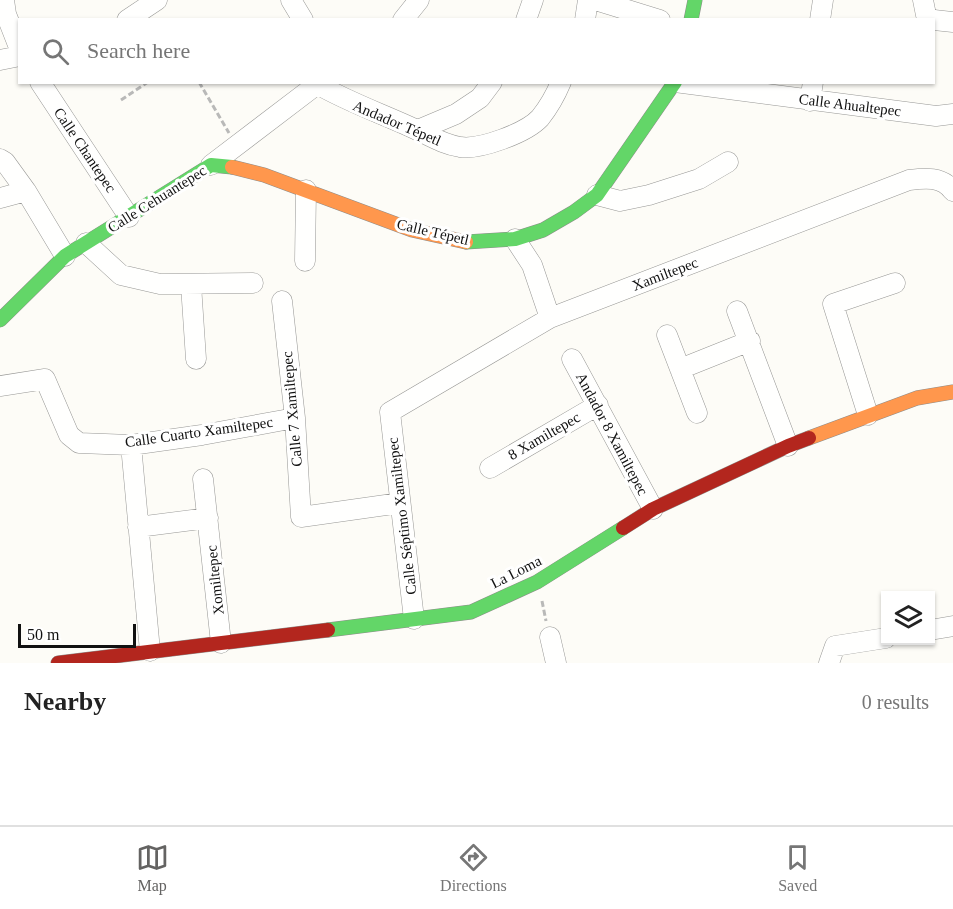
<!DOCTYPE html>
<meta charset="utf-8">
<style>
body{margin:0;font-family:Georgia,serif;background:#f2f2f2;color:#222}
.controls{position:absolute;right:18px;bottom:18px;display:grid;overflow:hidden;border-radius:0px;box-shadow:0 2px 4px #0004}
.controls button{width:54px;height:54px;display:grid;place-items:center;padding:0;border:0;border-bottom:2px solid #e0e0e0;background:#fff;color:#222;font:30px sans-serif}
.scale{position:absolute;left:18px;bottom:15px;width:118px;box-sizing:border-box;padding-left:6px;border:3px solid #111;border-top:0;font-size:16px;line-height:21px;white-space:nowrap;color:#111;-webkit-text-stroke:4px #fff;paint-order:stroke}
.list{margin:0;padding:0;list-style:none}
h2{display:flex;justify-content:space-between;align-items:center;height:78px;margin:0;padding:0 24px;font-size:26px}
h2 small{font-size:20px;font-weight:400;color:#767676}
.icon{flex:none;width:33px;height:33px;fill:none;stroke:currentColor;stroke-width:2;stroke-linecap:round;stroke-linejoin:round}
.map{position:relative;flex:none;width:953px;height:663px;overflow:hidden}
.search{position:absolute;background:#fff;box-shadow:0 2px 4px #0004;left:18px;right:18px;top:18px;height:66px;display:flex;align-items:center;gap:15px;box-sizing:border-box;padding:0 21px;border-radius:0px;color:#767676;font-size:22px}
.sheet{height:162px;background:#fff}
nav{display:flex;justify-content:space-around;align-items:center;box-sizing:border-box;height:84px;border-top:2px solid #e0e0e0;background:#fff;font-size:16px;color:#767676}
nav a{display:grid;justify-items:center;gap:3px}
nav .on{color:#646362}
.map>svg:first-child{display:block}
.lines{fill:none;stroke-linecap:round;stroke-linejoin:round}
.street-casing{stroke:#979795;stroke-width:21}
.fast-casing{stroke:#8e8d8b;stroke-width:15}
.slow-casing{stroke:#8e8d8b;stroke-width:15}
.jam-casing{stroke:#8e8d8b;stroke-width:15}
.path{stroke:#b9b9b8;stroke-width:3;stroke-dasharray:6 3;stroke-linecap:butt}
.street{stroke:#fffffe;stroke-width:20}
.fast{stroke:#63d668;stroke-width:14}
.slow{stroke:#ff974d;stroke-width:14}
.jam{stroke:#b3261e;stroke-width:14}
.labels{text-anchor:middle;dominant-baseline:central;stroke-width:6;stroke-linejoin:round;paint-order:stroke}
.street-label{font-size:15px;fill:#111;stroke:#fff}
</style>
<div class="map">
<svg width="953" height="663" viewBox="0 0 953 663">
<rect width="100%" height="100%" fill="#fdfcf7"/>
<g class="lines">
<g class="street-casing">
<path id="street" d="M4,0L6,14L20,50
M291,0L303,20
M595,0L660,20
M923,0L926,15L933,20
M127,20L157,0
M403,20L419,0
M526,20L533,0
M585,20L588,0
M820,20L823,0
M934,20L953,22
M0,60L20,56
M40,82L129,217
M675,82L936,116L953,114
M317,84C350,103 383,114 417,130C432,137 443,144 460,147C480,150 526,133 540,118C548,108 556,94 561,82
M810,101L813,82
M418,130L456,114L480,98L492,82
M0,159L5,162L26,191
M211,165L320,82
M597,195L620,201L649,195L699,179L728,162
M0,198L26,191L65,256
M515,239L532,265L550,318
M86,243L121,275L160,284L253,283
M305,261L306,190
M191,285L196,359
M282,301L295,418L301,517L400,503
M737,311L788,446
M667,335L697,413
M572,359L653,509
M680,369L750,341
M0,386L45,379L69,435L79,443L131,445L202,435L295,418
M868,415L833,304L895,283
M131,445L150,651
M490,468L598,405
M203,479L221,643
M138,527L208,518
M414,619L390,412L550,318L909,180C925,178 942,176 953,191
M930,630L953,626
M550,637L556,663
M829,663L835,646L886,638"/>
</g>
<g class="fast-casing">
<path id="fast" d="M691,20L695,0
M466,242L515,239L543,230L574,212L597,195L675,82
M0,320L65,256L211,165L232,167
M328,630L471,612L537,582L623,528"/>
</g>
<g class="slow-casing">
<path id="slow" d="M232,167L264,175L412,230L466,242
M809,438L917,398L953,392"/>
</g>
<g class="jam-casing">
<path id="jam" d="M623,528L653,509L788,446L809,438
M58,663L328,630"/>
</g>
<path class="path" d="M199,82L229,133
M121,100L148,82
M542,601L546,621"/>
<use href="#street" class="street"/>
<use href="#fast" class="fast"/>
<use href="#slow" class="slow"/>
<use href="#jam" class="jam"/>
</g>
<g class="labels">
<g class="street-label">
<text transform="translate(850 105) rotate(7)">Calle Ahualtepec</text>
<text transform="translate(397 123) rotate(23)">Andador Tépetl</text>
<text transform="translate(85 150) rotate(56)">Calle Chantepec</text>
<text transform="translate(157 199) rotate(-32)">Calle Cehuantepec</text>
<text transform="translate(433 232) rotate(13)">Calle Tépetl</text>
<text transform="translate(665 274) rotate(-21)">Xamiltepec</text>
<text transform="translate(292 409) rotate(-95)">Calle 7 Xamiltepec</text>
<text transform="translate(199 432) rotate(-8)">Calle Cuarto Xamiltepec</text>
<text transform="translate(612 434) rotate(62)">Andador 8 Xamiltepec</text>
<text transform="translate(544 436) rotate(-30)">8 Xamiltepec</text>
<text transform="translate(402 516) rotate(-97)">Calle Séptimo Xamiltepec</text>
<text transform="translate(516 572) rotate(-27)">La Loma</text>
<text transform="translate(215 580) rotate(-96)">Xomiltepec</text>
</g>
</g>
</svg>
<div class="controls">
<button><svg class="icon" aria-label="layers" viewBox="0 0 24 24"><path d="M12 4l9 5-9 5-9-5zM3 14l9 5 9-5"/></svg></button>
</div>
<div class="scale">50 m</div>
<div class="search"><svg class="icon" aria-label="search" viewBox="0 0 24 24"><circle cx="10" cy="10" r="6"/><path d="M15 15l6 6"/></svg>Search here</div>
</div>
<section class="sheet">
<h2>Nearby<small>0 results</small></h2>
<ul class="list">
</ul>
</section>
<nav>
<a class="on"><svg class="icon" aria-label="map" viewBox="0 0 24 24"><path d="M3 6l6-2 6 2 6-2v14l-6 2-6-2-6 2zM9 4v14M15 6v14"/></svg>Map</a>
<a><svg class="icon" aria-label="directions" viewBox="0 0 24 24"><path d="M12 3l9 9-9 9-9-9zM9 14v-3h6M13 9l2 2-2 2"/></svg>Directions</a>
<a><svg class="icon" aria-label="saved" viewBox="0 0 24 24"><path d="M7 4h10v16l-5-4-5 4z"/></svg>Saved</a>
</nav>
